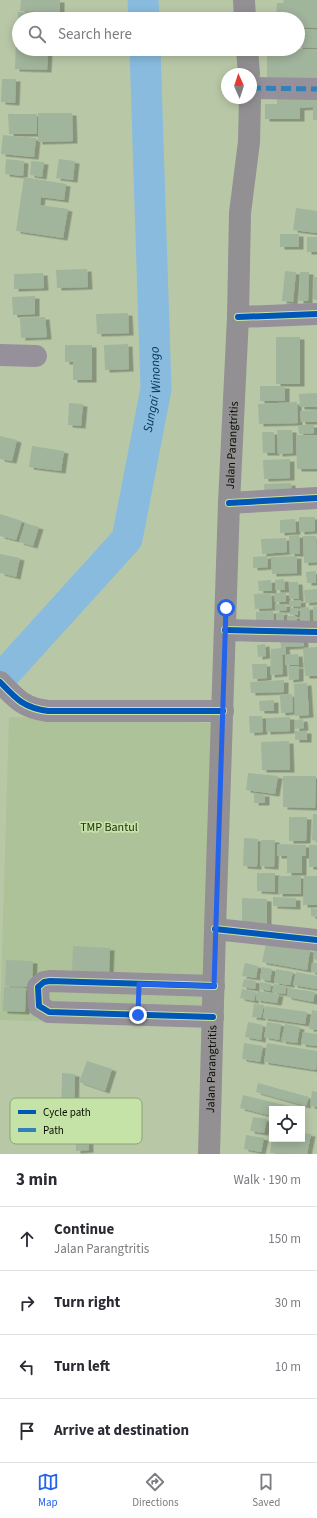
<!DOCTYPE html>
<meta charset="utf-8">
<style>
body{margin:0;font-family:"Source Sans 3",sans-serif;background:#f2f2f3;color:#2b2b33}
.controls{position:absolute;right:12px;bottom:12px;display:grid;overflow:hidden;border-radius:0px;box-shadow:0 2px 10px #0003}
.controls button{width:36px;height:36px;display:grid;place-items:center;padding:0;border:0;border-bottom:1px solid #e1e1e2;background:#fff;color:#2b2b33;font:20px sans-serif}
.compass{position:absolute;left:221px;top:68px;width:36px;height:36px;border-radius:50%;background:#fff;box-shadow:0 2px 10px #0003;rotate:357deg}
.stop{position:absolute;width:12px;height:12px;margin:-9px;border:3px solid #2563eb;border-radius:50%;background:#fff}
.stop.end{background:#2563eb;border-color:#fff;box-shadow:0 1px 4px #0008}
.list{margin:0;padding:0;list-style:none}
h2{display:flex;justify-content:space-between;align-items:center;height:52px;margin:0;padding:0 16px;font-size:17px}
h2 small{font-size:13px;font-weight:400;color:#7c7c81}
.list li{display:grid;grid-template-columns:26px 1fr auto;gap:12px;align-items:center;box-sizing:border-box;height:64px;padding:0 16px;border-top:1px solid #e1e1e2}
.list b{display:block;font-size:15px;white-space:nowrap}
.list p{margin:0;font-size:13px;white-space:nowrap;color:#7c7c81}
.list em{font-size:13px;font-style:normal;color:#7c7c81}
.icon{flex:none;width:22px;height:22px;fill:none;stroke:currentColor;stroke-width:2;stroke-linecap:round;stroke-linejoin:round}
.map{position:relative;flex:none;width:317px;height:1154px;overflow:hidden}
.search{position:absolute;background:#fff;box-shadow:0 2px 10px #0003;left:12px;right:12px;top:12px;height:44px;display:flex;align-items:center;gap:10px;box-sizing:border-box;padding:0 14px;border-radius:22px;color:#7c7c81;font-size:15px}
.sheet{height:308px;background:#fff}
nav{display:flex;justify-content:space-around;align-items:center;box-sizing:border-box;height:56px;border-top:1px solid #e1e1e2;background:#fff;font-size:11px;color:#7c7c81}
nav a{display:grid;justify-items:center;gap:2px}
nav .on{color:#2563eb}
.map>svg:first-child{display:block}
.green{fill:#adc298}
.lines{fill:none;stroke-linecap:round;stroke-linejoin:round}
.river{stroke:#88bbde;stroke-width:31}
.building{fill:#a1b49c;filter:url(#shadow)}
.minor{stroke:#959099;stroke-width:22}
.major{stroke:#929092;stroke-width:22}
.quiet{stroke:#3182b8;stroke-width:5;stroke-dasharray:10 5;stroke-linecap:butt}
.cycleway-casing{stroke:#c5e3a6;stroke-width:8}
.cycleway{stroke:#0057b8;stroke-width:6}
.route{stroke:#2563eb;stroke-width:5}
.labels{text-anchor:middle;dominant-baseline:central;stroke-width:3.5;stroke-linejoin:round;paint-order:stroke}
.street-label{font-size:12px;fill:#060f00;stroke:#c5e3a6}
.park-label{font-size:12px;fill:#22300f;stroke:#c5e3a6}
.water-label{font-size:13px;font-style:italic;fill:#003159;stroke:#c5e3a6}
.key{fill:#c5e3a6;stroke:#8ca374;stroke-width:1}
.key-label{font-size:11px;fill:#060f00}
</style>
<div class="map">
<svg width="317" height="1154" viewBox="0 0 317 1154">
<defs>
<filter id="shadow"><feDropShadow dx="4.5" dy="2.5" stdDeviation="0" flood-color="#0004"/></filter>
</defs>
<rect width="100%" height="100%" fill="#b8c8a7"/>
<path class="green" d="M9,717L216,723L206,1027L0,1020Z"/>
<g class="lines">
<g class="river">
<path d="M143,0L144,19"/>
<path id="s1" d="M0,679L127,539L156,389L145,49"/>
</g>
</g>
<path class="building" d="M21,0H60V12L20,11Z
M284,0H317V28L298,27V19L276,18L277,3H283Z
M18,12L49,14L48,19H18Z
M298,29L317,30V48L298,47Z
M16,40H19V49H48L47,70L15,69Z
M267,49H317V83L267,82Z
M2,79H16L15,103L1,102Z
M277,91L317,93V120H313V107L300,108V119H265V104H277Z
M38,113H72L73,141L38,142Z
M8,114H37V134H9Z
M3,135L36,138L34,157L1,154Z
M6,159L24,161L23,176L5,174Z
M59,159L75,161L73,180L56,178Z
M31,161L44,162L42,177L30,175Z
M24,177L66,184L64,200L41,197L40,205L68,209L63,238L16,231Z
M296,208L317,211V233L293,230Z
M280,234H299V247H280Z
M307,237H317V252H307Z
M87,269L88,287L57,288L56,270Z
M285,271L296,272L293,302L282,301Z
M300,272H309L308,301H299Z
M43,273L44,288L14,289V274Z
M314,277H317V300L313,299Z
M35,296V314L13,315L12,297Z
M128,313L129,333L97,334L96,314Z
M45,317L47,337L21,338L20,318Z
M276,337H300V384H276Z
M128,344L129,369L105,370L104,345Z
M65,345H92V380H73V362H65Z
M260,386H285V401H260Z
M317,393V407H300L299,394Z
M297,402L298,423L259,424L258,404Z
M69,403L83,404L81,426L68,425Z
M317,410V422H301L300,411Z
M298,425H314V433L299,434Z
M277,430H292L293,453L278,454Z
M262,432H274L275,453H263Z
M296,435H317V469H297Z
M0,436L17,440L12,461L0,459Z
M32,446L64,451L61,471L29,467Z
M290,459V478L264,479L263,460Z
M291,483L292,496L265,497L264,484Z
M0,514L22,521L16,540L0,536Z
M299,517H315V531L300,532Z
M295,519L296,532L280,533V520Z
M25,523L39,527L33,546L19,542Z
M299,535L300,554H290L289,536Z
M303,536H316L317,562L304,563Z
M286,538L287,552L262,554L261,539Z
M0,554L20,558L16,577L0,573Z
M267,556L268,567L253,568V557Z
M297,556V573L272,574L271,557Z
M316,571V583H307L306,572Z
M284,579L285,590H276L275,580Z
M271,580L272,591H259L258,581Z
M289,582H298L299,599H289Z
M317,589V602L305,603L304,590Z
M271,593L272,608L255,609L254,594Z
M274,593H286V602H275Z
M301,600V606L289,607V601Z
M275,604H286L287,610L275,611Z
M317,606V623H314L313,607Z
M309,607L310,626L301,627L300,608Z
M290,608H298V615H290Z
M273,611L274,624L256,625V612Z
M283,612L284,623H277L276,613Z
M287,616H296L297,626H287Z
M303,633L304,646L285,647L286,654L282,655L283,674L270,675L271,649L281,648L280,634Z
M265,644L266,656L258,657L257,645Z
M317,647V676H305L303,648Z
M298,654L299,665H285V655Z
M252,664H267V678L253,679Z
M288,666H299V679L289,680Z
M284,680V692L251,693L250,682Z
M307,683L309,715L295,716L294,684Z
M292,694L293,712L281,713L280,695Z
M274,700V711H260L259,701Z
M249,716H262L263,732L250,733Z
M290,717V731L266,732V718Z
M303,719L304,728L295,729V720Z
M295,731H307V740H295Z
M289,741L290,770H262L261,742Z
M248,773L278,776L275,794L246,790Z
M283,776H316L315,808L283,807Z
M254,794H265V803H254Z
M313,814H317V841L312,840Z
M289,817H307L306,841H289Z
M244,838L258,839L257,867L243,866Z
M261,840H275L274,867L260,866Z
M277,844L306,845V856H302V873H287V856H277Z
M309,845H317V867H309Z
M257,873H275V892L257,891Z
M279,876H301V894H278Z
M304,876H317V905H303Z
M273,897L296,898V907L273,906Z
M242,898L267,899V929L242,928Z
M311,908L317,909V917L311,916Z
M266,943L310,950L307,970L262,962Z
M73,946L110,948L109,973L72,971Z
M315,948H317V960L313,959Z
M6,960L33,961L32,987L5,986Z
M245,963L258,966L256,978L242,976Z
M312,963H317V973L311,972Z
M262,967L272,969L270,981L260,979Z
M276,969L293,972L290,985L274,983Z
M296,972L317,976V989L293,985Z
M244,979L256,981L255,989L242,987Z
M260,982L271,984L270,991L259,989Z
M274,984L286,986L285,994L272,992Z
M4,987L26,988L25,1012L3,1011Z
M288,988L315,992L313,1002L287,997Z
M242,989L256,992L254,1001L240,998Z
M257,991L279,994L277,1003L256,1000Z
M254,1004L264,1005L261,1018L252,1017Z
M265,1006L307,1012L305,1024L263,1018Z
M312,1010L317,1011V1030L309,1029Z
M248,1022L263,1025L261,1040L245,1037Z
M267,1022L281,1024L279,1040L264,1037Z
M285,1024L300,1027L297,1043L281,1041Z
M303,1032L317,1034V1046L301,1044Z
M244,1043L263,1046L260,1062L242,1059Z
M267,1043L317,1051L316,1070L264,1062Z
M87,1061L112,1069L105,1091L79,1082Z
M62,1073L75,1074L74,1121H61Z
M258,1083L309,1097L306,1106L256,1092Z
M312,1091L317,1092V1107L310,1106Z
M243,1095L297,1108V1109H272V1116L240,1108Z
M75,1104H88L89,1150L76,1151Z
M253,1117L267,1119L264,1133L250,1131Z
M302,1133L311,1134L307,1154L270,1153L272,1139H302Z
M246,1135L264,1138L261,1152L244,1149Z"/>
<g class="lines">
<path class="minor" d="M251,88L317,89
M238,317L317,314
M0,355L36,356
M229,503L317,498
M225,630L317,632
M0,682C16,699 24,708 48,711H223
M215,929L317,940
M213,1017L49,1012L39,1006L38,987L44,982L50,981L214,986"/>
<g class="major">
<path d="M244,0L245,19"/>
<path d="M247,49L249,74"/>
<path id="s2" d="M209,1154L215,929L229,503L238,317L240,213L249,142L250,98"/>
</g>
<path class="quiet" d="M251,88L317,89"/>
<g class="cycleway-casing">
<path id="cycleway" d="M238,317L317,314
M229,503L317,498
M225,630L317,632
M0,682C16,699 24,708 48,711H223
M215,929L317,940
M213,1017L49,1012L39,1006L38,987L44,982L50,981L214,986"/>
</g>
<use href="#cycleway" class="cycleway"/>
</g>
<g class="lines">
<path class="route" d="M138,1015L139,984L214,986L226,608"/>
</g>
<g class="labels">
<g class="street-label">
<text stroke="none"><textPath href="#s2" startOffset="709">Jalan Parangtritis</textPath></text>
<text stroke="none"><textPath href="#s2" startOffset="85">Jalan Parangtritis</textPath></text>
</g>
<g class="park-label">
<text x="109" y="827">TMP Bantul</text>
</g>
<g class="water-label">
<text stroke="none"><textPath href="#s1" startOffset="341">Sungai Winongo</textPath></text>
</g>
</g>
<rect x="10" y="1098" width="132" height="46" rx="6" class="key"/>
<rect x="18" y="1110" width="18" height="4" fill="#0057b8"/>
<rect x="18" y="1128" width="18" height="4" fill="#3182b8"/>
<g class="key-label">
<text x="43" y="1116">Cycle path</text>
<text x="43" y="1134">Path</text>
</g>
</svg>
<div class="controls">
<button><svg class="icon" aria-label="locate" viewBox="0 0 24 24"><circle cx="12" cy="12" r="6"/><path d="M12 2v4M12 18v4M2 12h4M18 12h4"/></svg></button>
</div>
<svg class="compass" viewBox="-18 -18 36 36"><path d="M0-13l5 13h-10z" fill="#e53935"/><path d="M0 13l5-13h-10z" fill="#7c7c81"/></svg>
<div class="stop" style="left:226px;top:608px"></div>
<div class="stop end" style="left:138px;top:1015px"></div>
<div class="search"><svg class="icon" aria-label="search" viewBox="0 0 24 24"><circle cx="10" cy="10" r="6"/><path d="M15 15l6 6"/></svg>Search here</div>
</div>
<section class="sheet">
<h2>3 min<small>Walk · 190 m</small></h2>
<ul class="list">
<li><svg class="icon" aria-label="ahead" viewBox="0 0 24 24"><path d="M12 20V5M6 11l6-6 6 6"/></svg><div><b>Continue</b><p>Jalan Parangtritis</p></div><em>150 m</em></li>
<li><svg class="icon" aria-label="right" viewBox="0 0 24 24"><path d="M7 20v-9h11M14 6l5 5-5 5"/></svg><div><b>Turn right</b></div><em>30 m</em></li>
<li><svg class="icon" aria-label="left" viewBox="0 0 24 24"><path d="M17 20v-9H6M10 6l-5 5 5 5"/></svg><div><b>Turn left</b></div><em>10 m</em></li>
<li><svg class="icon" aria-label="arrive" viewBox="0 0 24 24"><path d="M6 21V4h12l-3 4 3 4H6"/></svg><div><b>Arrive at destination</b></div></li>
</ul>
</section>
<nav>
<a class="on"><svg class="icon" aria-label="map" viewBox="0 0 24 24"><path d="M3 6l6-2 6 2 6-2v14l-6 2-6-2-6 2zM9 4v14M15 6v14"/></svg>Map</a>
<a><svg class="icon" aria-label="directions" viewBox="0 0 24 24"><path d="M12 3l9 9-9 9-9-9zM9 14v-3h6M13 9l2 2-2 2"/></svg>Directions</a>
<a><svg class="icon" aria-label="saved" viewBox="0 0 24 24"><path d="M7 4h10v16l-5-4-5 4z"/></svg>Saved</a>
</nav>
